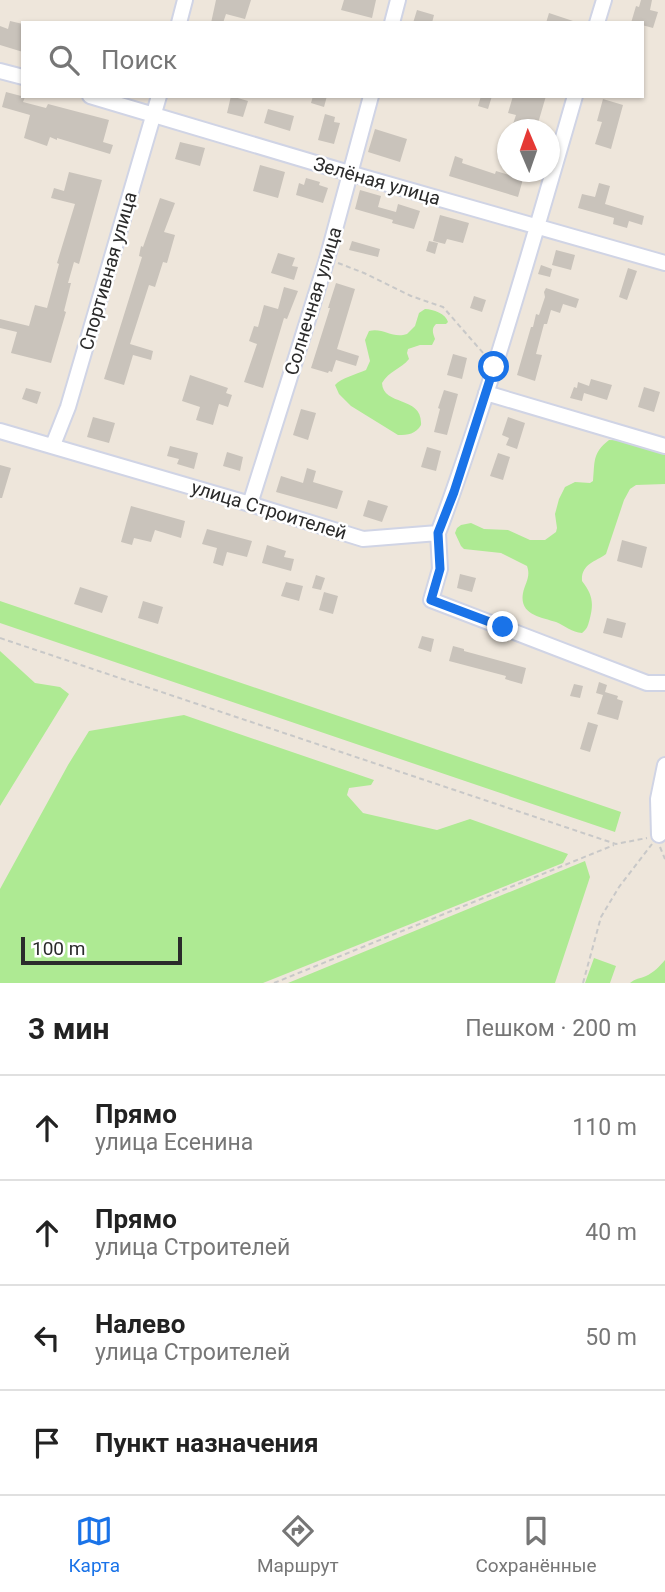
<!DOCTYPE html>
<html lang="ru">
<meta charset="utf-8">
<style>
body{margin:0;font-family:Roboto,sans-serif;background:#f2f2f2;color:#222}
.compass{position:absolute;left:497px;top:119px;width:63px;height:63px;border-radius:50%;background:#fff;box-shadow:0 2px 5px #0004;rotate:358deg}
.scale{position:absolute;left:21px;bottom:18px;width:161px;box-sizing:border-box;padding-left:7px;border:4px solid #2b2b2b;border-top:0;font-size:19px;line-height:24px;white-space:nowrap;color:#2b2b2b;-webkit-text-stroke:5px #fff;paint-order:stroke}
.stop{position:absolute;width:21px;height:21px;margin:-16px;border:5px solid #1a73e8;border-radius:50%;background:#fff}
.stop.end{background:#1a73e8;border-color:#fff;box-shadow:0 2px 7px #0008}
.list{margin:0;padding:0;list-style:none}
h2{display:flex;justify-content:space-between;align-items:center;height:91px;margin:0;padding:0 28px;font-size:30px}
h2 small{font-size:23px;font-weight:400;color:#767676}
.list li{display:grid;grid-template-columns:46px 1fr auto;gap:21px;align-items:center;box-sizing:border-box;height:105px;padding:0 28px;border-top:2px solid #e0e0e0}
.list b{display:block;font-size:26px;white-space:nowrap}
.list p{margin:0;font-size:23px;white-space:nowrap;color:#767676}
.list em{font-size:23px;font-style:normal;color:#767676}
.icon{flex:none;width:38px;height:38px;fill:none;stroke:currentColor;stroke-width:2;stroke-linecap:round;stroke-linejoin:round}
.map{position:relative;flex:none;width:665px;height:983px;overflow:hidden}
.search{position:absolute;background:#fff;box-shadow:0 2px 5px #0004;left:21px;right:21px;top:21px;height:77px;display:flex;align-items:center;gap:18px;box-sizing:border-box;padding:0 24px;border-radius:0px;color:#767676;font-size:26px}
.sheet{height:511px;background:#fff}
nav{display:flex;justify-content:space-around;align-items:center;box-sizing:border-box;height:98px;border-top:2px solid #e0e0e0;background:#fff;font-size:19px;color:#767676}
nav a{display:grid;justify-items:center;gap:4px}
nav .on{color:#1a73e8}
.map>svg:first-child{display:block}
.green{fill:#aeea93}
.building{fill:#c9c3bb}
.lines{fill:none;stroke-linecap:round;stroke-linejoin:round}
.minor-casing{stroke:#d0d4e5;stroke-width:18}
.path{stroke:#c8c8c8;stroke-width:2;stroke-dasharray:5 3.5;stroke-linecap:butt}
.minor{stroke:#fff;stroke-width:14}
.route{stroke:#1a73e8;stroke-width:9}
.labels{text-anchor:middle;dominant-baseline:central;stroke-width:5;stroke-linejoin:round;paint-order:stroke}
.street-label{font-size:19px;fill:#2b2b2b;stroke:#fff}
</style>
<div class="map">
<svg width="665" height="983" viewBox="0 0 665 983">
<rect width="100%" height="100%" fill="#eee6db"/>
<path class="green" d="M425,309C433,309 446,314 448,322L446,324H436C431,329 433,333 435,339L432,345H420L408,349L407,353L409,359C401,369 389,371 382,383C383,407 423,395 421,425C416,434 408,435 398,435L351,406L339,394L335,385C341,378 357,374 366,370L370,361L365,340L369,331C383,327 392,339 407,334L415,326L419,313Z
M609,440C628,440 649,445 665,455V484L636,485L630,489L624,500L606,554C595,562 581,564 582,581C592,594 594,602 590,618C588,625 588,628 582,633C572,632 565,626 556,622C541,617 519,615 523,593C525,583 531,577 527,566L501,553L464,549L461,546L455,533L457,528L461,525L471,523L484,529L508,530L530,540H545L556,532L557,528L555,514L559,499L565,487L575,482L590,483L593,481C595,462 592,453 609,440Z
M0,601L621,812L615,832L0,623Z
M0,651L35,683L60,687L69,694L0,806Z
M184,715L374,780L371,785L349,788L347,795L363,813L437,830L470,819L568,854L563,863L263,983H0V889L68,765L89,731Z
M585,861L590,877L555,983H288Z
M594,958L616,966L610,983H585Z
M665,960V983H630C636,978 639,979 646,976C653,973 660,966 665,960Z"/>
<path class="building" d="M216,0H251L245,19L226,14L223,23H211Z
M344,0H376L372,18L341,10Z
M641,0H652L650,10L658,12L653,28L642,25V23H631L636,6L639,7Z
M417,10L434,15L432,23H413Z
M549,13L573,21V23H546Z
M10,21L23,24V52L0,45V26L8,29Z
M6,92L25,97L23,102L46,108L48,104L109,120L103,142L113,145L110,154L57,138V140L50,137L47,146L24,138L30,115L2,107Z
M231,96L248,101L243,117L227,113Z
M313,96H327L324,107L311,103Z
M481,96H492L488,109L478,106Z
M513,96H546L536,130H511L516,115L508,113Z
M603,99L623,105L611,149L595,144L602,122L597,121Z
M268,109L294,116L290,131L264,123Z
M325,114L335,117L334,122L340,123L334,144L318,140Z
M375,129L407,139L400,162L368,152Z
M180,142L205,148L200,166L175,159Z
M455,156L463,159L462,163L495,174L496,171L523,179L518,197L449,176Z
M260,165L285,172L278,198L253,191Z
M69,172L102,180L79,264L74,262L68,283H71L64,311L66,312L51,363L11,353L17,332L0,328V319L29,326L35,305L47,308L59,264L57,263L75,204L51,198L54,188L64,191Z
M306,178L320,182L319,185L328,188L323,203L296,195L299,183L304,185Z
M599,183L610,186L605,204L644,216L642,225L629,221L627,228L613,224L614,218L578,208L582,194L595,197Z
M360,190L381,196L378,207L396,212L398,204L420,211L414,229L392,223L393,220L355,209Z
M160,198L175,203L164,232L175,235L167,263L163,262L155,287L149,285L130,344L153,351L151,360L133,355L124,385L104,379L142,257L139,256L141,246L143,247Z
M440,215L469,223L463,243L447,239L445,244L433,241Z
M352,241L380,249L378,257L349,250Z
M429,241L438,243L435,254L426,251Z
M556,250L575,255L571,270L552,265Z
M278,253L295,258L292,266L298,267L294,280L271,273Z
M541,265L552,269L550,277L538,274Z
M628,268L637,271L627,300L619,297Z
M336,283L355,289L337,349L359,356L356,366L336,360L332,372L329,371L328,373L311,368L330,308H328Z
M284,287L298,291L287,319L284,318L263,388L244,382L257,344L249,341L254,326L258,327L264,305L278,309Z
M546,288L579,299L576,308L563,304L560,313L551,310L547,324H544L536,354L542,355L535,381L517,375L531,327H533L536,314L539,315L545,297L544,292Z
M474,296L486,300L482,312L470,308Z
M453,354L467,358L462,379L447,375Z
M190,375L228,388L226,393L232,395L228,407L219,404L213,425L196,420L200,407L182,401Z
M591,379L612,385L607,400L584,393L582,401L570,398L574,387L577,388L578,382L589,386Z
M644,387L660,392L654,412L638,407Z
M26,388L41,392L37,404L22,399Z
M444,390L458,394L447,435L434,432L440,409L438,408Z
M301,409L316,413L308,440L293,435Z
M93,417L115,423L109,443L87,437Z
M508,417L525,423L517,449L506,445L509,438L502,435Z
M170,446L198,453L194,469L177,464L179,459L167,456Z
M427,447L441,451L436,471L421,467Z
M227,452L243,457L240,471L223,466Z
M498,453L510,457L503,480L490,476Z
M0,465L11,468L2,498H0Z
M307,468L316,471L313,482L343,491L337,509L276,492L281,476L303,483Z
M368,500L388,506L382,522L363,516Z
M131,506L185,521L181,538L155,530L151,542L134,538L132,545L121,542Z
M207,529L252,541L247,557L227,552L223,566L213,563L217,548L202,544Z
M622,540L647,547L642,568L617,561Z
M267,545L286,551L284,557L294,559L291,571L262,563Z
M460,574L476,578L472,592L457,588Z
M316,575L325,578L321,590L312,588Z
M286,582L303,586L299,601L281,596Z
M80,587L108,596L102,613L74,604Z
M324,592L338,596L333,614L319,610Z
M143,601L163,607L158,624L138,618Z
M607,618L626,623L622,638L603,633Z
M422,636L434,639L431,652L418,648Z
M453,646L464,649V651L526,668L522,684L505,679L506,676L449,661Z
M599,682L607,685L605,692L618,696L617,699L623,701L618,720L597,714L603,695L596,693Z
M574,684L583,686L580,698L570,696Z
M588,722L598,725L590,752L580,749Z"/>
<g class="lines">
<g class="minor-casing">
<path id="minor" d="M179,23L185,0
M392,23L398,0
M597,23L604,0
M0,71L23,77
M90,96L349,173L665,263
M486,393L665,446
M0,431L250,504L363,539L438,533L440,569L431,600L647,683H665
M53,445L68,407L159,96
M250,504L327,259L371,96
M438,533C455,489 470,443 485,397C517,298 546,197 575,96
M659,835L658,799L665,765"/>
</g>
<path class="path" d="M338,263L364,273L411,296L443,307L484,354
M0,638L616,844L647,838
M660,847L665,859
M274,983L614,845
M583,983L601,917L619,887L652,844"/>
<use href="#minor" class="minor"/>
</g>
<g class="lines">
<path class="route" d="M494,367L454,492L438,533L440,569L431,600L503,627"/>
</g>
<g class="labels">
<g class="street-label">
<text transform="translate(377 181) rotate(16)">Зелёная улица</text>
<text transform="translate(108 271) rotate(-74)">Спортивная улица</text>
<text transform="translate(313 301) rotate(-73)">Солнечная улица</text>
<text transform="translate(269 510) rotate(17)">улица Строителей</text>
</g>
</g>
</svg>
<svg class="compass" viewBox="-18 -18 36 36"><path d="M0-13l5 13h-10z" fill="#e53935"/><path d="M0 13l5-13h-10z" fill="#767676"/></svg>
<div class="scale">100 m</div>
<div class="stop" style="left:494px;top:367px"></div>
<div class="stop end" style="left:503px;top:627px"></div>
<div class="search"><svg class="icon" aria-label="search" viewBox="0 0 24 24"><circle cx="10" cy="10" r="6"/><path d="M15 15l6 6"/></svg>Поиск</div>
</div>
<section class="sheet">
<h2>3 мин<small>Пешком · 200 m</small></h2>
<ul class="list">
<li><svg class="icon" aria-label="ahead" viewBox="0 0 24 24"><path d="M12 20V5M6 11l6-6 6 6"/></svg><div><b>Прямо</b><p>улица Есенина</p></div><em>110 m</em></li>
<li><svg class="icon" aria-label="ahead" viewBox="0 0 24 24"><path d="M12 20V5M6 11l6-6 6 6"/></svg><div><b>Прямо</b><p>улица Строителей</p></div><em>40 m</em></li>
<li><svg class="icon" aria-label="left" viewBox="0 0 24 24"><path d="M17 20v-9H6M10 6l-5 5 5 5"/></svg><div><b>Налево</b><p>улица Строителей</p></div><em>50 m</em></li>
<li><svg class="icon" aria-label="arrive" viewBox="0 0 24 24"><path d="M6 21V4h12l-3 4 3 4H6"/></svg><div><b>Пункт назначения</b></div></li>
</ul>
</section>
<nav>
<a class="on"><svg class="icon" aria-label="map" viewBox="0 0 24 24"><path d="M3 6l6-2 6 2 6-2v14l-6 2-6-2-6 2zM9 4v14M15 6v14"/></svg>Карта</a>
<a><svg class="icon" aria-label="directions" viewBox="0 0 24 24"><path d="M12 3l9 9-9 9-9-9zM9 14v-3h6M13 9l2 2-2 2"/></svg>Маршрут</a>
<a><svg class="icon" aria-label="saved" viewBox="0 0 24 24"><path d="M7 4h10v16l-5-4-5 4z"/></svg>Сохранённые</a>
</nav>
